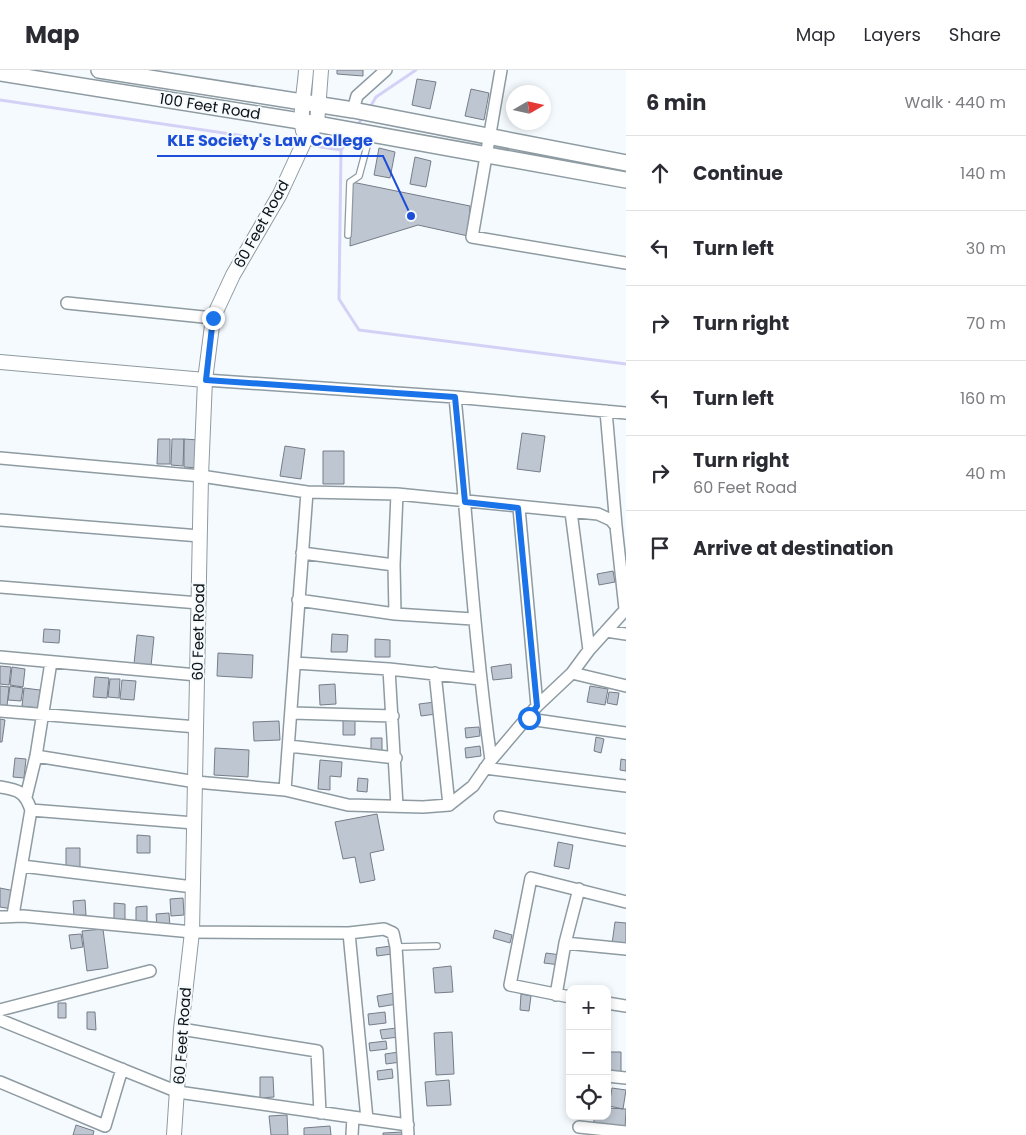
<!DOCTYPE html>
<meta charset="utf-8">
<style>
body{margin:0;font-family:Poppins,sans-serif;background:#f7f7f7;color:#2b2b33}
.controls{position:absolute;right:15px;bottom:15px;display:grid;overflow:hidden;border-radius:10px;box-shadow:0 2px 8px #0003}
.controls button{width:45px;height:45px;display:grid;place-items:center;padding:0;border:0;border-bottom:1px solid #e1e1e2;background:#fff;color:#2b2b33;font:25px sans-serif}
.compass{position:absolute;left:506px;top:15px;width:45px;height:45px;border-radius:50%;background:#fff;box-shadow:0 2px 8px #0003;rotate:81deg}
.stop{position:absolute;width:15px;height:15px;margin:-11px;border:4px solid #1a73e8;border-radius:50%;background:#fff}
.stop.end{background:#1a73e8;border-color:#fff;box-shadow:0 1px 5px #0008}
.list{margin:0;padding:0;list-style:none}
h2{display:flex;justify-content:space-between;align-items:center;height:65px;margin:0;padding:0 20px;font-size:21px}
h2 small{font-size:16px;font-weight:400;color:#7c7c81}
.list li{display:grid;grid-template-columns:32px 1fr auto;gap:15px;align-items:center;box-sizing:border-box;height:75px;padding:0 20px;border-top:1px solid #e1e1e2}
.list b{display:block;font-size:19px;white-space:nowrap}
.list p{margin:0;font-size:16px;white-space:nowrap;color:#7c7c81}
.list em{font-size:16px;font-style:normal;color:#7c7c81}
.icon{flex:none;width:28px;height:28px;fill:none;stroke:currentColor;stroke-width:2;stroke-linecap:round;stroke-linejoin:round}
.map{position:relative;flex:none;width:626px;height:1065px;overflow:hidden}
header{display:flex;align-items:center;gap:30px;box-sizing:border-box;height:70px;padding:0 25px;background:#fff;border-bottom:1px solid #e1e1e2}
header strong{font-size:24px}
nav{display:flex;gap:28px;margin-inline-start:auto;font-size:18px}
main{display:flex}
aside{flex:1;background:#fff}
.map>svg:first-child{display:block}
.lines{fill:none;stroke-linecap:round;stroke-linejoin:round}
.stream{stroke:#d4d1f6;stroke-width:3}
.building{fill:#bec6d1;stroke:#767d88}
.service-casing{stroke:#8e9ba2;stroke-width:8}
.minor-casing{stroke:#8e9ba2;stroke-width:14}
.tertiary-casing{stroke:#8e9ba2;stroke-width:16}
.secondary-casing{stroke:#8e9ba2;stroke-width:18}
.service{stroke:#fff;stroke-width:5.5}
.minor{stroke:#fff;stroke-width:11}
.tertiary{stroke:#fff;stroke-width:14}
.secondary{stroke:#fff;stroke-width:15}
.route{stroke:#1a73e8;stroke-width:6}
.labels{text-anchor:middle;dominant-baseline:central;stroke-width:4;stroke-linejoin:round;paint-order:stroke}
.street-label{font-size:15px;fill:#0c1113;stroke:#f4fafd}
.leader{fill:none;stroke:#1d4ed8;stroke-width:2}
.callout-dot{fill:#1d4ed8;stroke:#f4fafd;stroke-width:2}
.callout-label{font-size:16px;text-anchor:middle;font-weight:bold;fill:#1d4ed8;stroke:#f4fafd;stroke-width:4;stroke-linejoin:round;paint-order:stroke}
</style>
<header>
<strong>Map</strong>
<nav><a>Map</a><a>Layers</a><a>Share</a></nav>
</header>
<main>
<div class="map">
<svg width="626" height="1065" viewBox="0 0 626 1065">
<rect width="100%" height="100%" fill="#f4fafd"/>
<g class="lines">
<path class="stream" d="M0,30L299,74
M369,39L376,27L416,0
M356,57L364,46
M308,75L341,80L339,229L359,260L626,294
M341,80L352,65"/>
</g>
<path class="building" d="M337,0H363V6L337,4Z
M417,9L436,12L430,39L412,35Z
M471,19L489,23L484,50L465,46Z
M379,78L395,82L390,108L374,105Z
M415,87L431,91L426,117L410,114Z
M352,112L470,136L468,166L418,155L350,176Z
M522,363L545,366L540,402L517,399Z
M158,369H170V394H157Z
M172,369H184L183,396L171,395Z
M184,369L199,370L198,398L184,397Z
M285,376L305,379L301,409L280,406Z
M323,381H344V414H323Z
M613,501L615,512L599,515L597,504Z
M44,559L60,560L59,573L43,572Z
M332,564L348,565L347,582H331Z
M137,565L154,567L151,596L134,594Z
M375,569L390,570V587H375Z
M218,583L253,585L252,608L217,606Z
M511,594L512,608L493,610L491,597Z
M0,596L11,597L9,615L0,614Z
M12,597L25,599L23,617L10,615Z
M95,607L109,608L107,628L93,627Z
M110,609H120L119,628L108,627Z
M122,610L136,611L134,630L120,629Z
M335,614L336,634L320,635L319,615Z
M0,616L9,617L7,636L0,635Z
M10,616L23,618L21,631L8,630Z
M590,616L608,619L605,635L587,632Z
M24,618L40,620L38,638L22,636Z
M609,622L619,623L617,635L607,633Z
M435,632L436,644L421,646L419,634Z
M0,649L5,650L2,672H0Z
M343,650H355V665H343Z
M279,651L280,670L254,671L253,652Z
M479,657L480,666L466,668L465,658Z
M596,667L604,669L601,683L594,681Z
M371,668H382V681H371Z
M480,676L481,686L466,688L465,678Z
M215,678L249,680L248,707L214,705Z
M15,688L26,689L24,708L13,707Z
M621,689L626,690V701L620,700Z
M320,690L342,692L341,707L330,706V720L318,719Z
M358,708L368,709L367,722L357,721Z
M377,744L384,780L370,783L375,810L360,813L355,787L343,789L335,752Z
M137,765L150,766V783H137Z
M558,772L573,775L569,799L554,796Z
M66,778H80V798H66Z
M0,818L15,821L12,839L0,837Z
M183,828L184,845L171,846L170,829Z
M85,830L86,845L74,846L73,831Z
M114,833L125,834V850H114Z
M147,836V853H136V837Z
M169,843L170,857L157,858L156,844Z
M615,852L626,853V876L612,874Z
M103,859L108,898L87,901L82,861Z
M495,860L512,865L510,873L493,868Z
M81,864L83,877L71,879L69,865Z
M391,876L392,884L377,886L376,878Z
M546,883L561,885L560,895L544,893Z
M451,896L453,922L435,923L433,898Z
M395,923L397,934L379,937L377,926Z
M521,924L531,926L529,941L520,940Z
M58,933H66V948H58Z
M87,942H95L96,960L87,959Z
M385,942L386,953L369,955L368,944Z
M397,958L399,967L382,969L380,960Z
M452,962L454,1004L436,1005L434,963Z
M386,971L387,979L370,981L369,973Z
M399,982L401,992L386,994L385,984Z
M607,982H621V1003H607Z
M392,999L393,1008L378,1010L377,1001Z
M260,1007H273L274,1027L260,1028Z
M449,1010L451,1035L427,1036L425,1012Z
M612,1018L626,1020L623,1039L609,1036Z
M607,1038L626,1039L625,1059L594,1057V1046H607Z
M287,1045L288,1065H271L269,1046Z
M76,1055L94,1061L93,1065H73Z
M330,1056L331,1065H304V1058Z
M403,1062L404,1065H383V1063Z"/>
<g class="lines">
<g class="service-casing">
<path id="service" d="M348,165L350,112L359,106L370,65
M396,877L437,876"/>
</g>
<g class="minor-casing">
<path id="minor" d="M501,0L472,167L626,193
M353,40L357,26L386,0
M67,233L213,248
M205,310L455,327L626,343
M455,327C467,448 474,569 491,690
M606,341L616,456
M0,388L201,406L307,422L397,424L598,444L611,450L616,456L625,539
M519,438L537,636
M571,442L589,580
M0,450L200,466
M302,483L394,495
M0,517L199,533
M298,530L395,544L473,549
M395,544L394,495L397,424
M606,561L626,564
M0,587L197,605
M295,593L389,599L480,609
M389,599L397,736
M435,603L449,735
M572,603L626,616
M0,641L197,657
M292,643L393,646
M529,649L626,663
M289,676L396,688
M36,686L196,712L285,720L348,735L423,737L449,735L473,716L491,690L537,636L572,603L589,580L626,539
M485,698L626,716
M0,717C19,720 25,722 31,740L13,845
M285,720L307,422
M26,727L36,686L51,592
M31,740L194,753
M500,747L626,770
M22,796L193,817
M0,847L23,846L192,862L349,863L384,859L393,863L396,877L408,1065
M349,863L367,1049
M565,873L626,879
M556,925L565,873L579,819
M570,927L510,915L531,808L626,832
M607,933L626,936
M0,940L150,901
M0,950L178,1022L408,1055
M181,959L317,981L320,1043
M607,1006L626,1008
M0,1012L105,1056L122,999
M579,1057L626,1062
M352,1065L353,1047"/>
</g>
<g class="tertiary-casing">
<path id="tertiary" d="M303,61C299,44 305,19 306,0
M0,292L205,310
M174,1065L181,959L192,862L201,406L205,310L213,248L233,205L280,124L305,70L317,54L321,0"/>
</g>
<g class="secondary-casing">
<path id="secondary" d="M99,0L353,40L626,93
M0,3L300,51L626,110"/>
</g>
<use href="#service" class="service"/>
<use href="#minor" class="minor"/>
<use href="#tertiary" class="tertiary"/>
<use href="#secondary" class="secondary"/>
</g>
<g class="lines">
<path class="route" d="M213,248L206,310L455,327L465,432L518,438L537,636L529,648"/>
</g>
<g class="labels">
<g class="street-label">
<text transform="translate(210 36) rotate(9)">100 Feet Road</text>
<text transform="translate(261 154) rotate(-61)">60 Feet Road</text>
<text transform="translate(198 562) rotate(-89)">60 Feet Road</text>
<text transform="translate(182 966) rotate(-86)">60 Feet Road</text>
</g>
</g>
<path class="leader" d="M411 146L383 86H157"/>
<circle class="callout-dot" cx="411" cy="146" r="5"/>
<g class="callout-label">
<text x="270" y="76">KLE Society's Law College</text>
</g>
</svg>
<div class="controls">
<button>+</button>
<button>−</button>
<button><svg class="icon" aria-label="locate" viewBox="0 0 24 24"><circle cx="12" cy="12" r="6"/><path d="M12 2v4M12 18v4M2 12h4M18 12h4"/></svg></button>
</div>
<svg class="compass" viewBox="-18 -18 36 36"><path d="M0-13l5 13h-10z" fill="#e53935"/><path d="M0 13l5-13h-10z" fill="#7c7c81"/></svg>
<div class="stop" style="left:529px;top:648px"></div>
<div class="stop end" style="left:213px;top:248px"></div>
</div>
<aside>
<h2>6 min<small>Walk · 440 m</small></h2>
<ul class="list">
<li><svg class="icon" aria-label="ahead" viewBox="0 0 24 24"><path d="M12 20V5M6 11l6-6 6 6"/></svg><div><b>Continue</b></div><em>140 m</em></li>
<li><svg class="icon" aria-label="left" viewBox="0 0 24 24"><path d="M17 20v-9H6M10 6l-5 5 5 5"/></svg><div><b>Turn left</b></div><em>30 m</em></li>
<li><svg class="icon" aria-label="right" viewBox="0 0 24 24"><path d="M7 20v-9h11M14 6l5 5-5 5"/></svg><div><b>Turn right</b></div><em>70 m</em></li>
<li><svg class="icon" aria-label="left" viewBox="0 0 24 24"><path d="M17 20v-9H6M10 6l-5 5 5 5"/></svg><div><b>Turn left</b></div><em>160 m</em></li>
<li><svg class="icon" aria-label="right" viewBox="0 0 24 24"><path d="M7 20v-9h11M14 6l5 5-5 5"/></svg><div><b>Turn right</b><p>60 Feet Road</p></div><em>40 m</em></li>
<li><svg class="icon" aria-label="arrive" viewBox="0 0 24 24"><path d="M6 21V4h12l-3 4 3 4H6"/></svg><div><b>Arrive at destination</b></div></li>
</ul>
</aside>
</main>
